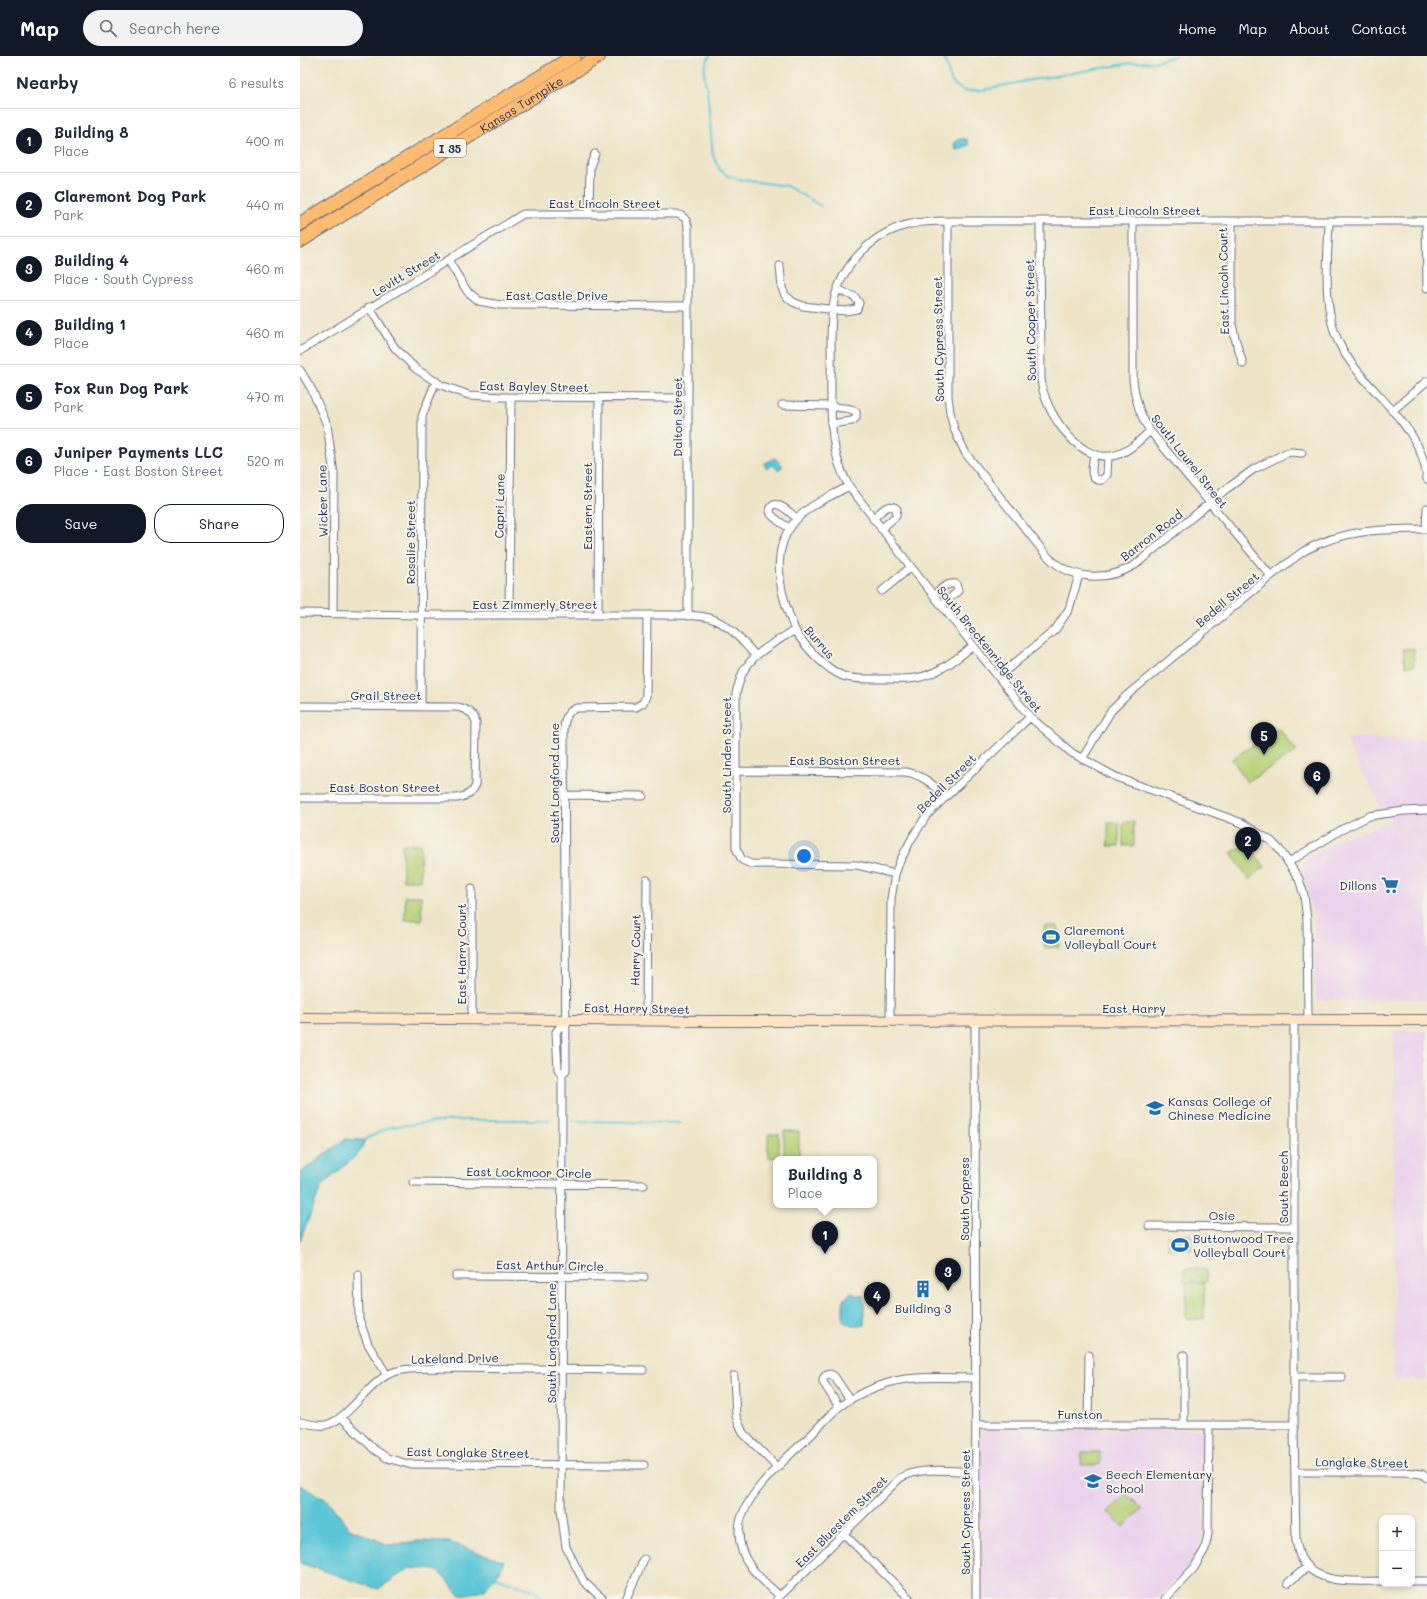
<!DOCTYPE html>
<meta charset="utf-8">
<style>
body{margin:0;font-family:Mali,sans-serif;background:#f2f2f3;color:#1f2937}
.controls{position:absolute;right:12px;bottom:12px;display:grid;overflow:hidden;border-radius:8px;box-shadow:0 2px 6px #0003}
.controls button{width:36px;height:36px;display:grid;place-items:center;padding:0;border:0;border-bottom:1px solid #e0e1e3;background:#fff;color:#1f2937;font:20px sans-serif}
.you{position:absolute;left:504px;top:800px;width:14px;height:14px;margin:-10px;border:3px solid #fff;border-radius:50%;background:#1a73e8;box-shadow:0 0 0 6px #1a73e833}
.badge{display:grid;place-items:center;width:26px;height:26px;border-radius:50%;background:#111827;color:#fff;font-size:13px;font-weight:700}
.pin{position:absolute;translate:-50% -33px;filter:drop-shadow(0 1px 2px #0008)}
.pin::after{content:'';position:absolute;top:21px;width:14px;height:12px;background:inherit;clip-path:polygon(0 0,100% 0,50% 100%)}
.popup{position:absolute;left:473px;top:1100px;width:104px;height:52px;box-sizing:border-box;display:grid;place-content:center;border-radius:8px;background:#fff;filter:drop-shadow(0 1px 3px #0005);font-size:13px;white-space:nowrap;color:#747a83}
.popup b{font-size:15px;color:#1f2937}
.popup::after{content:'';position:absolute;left:50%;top:100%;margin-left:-8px;border:8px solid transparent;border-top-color:#fff}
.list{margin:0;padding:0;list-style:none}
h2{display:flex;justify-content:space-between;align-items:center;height:52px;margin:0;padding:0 16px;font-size:17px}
h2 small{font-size:13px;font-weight:400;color:#747a83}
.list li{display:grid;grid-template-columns:26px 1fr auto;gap:12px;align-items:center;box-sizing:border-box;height:64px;padding:0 16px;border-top:1px solid #e0e1e3}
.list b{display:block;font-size:15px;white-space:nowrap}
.list p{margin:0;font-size:13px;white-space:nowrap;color:#747a83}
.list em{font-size:13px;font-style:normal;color:#747a83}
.actions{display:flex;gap:8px;padding:12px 16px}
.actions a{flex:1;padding:9px 0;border:1px solid #111827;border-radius:16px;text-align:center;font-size:14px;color:#111827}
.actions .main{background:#111827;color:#fff}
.icon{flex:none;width:22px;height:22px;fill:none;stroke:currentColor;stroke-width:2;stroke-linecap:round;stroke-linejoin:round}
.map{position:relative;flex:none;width:1127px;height:1543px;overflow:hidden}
header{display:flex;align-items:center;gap:24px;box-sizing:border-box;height:56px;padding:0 20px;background:#111827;color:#fff}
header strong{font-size:19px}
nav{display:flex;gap:22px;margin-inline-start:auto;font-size:14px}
.search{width:280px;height:36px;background:#f2f2f3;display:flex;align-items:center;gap:10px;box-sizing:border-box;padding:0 14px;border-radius:22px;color:#747a83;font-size:15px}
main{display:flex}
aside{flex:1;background:#fff}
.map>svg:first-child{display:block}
.built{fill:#ead1ec}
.green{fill:#b7d279;stroke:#69806c}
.water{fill:#5cc6d7;stroke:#3c7a9a}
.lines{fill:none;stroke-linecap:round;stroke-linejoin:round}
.stream{stroke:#5cc6d7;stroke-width:2}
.minor-casing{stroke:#656f83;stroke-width:9}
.secondary-casing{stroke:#656f83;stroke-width:12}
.motorway-casing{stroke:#656f83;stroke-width:15}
.minor{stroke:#fff;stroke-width:7}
.secondary{stroke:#ffe4c6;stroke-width:10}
.motorway{stroke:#ffbb71;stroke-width:13}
.labels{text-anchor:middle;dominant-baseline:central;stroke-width:4;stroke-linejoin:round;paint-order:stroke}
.shield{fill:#f7f3e8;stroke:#5d6a87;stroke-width:1}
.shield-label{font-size:11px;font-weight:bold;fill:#1b2f5e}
.street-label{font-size:12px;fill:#1b2f5e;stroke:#f7f3e8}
.poi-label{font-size:12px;fill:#1b2f5e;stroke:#f7f3e8;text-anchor:start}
</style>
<header>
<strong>Map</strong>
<div class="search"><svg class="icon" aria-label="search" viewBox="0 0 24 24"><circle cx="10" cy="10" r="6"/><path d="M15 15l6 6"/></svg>Search here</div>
<nav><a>Home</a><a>Map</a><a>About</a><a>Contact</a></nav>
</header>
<main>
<aside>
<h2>Nearby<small>6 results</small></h2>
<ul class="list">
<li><span class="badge">1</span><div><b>Building 8</b><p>Place</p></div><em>400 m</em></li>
<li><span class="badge">2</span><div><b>Claremont Dog Park</b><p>Park</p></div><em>440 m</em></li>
<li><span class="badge">3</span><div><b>Building 4</b><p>Place · South Cypress</p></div><em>460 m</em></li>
<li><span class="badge">4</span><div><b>Building 1</b><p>Place</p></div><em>460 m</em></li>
<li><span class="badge">5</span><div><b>Fox Run Dog Park</b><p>Park</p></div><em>470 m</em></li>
<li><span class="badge">6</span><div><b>Juniper Payments LLC</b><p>Place · East Boston Street</p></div><em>520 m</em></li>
</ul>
<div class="actions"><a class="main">Save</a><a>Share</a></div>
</aside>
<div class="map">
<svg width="1127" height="1543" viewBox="0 0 1127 1543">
<rect width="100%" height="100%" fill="#f7f3e8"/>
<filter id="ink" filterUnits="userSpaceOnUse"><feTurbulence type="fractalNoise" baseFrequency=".025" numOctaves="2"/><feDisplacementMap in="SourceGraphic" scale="8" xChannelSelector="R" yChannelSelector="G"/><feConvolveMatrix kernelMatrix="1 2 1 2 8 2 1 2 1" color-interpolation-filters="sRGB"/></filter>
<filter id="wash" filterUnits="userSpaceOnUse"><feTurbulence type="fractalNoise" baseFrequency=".012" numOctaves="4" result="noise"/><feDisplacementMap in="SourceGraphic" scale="16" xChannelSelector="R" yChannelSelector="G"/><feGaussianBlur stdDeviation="0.9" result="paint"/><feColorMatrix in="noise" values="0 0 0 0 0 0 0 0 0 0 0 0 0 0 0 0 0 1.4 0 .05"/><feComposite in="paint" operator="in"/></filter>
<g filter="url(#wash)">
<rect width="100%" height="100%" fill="#eee5c9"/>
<path class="built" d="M1050,682L1127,683V943L1015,944L1014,864L1002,814L1007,803L1042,782L1093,765L1080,749L1046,685Z
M1094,975H1127V1324H1094Z
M687,1373L898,1374L902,1375L904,1378V1472L900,1494L888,1512L856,1543H682L681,1377L683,1374Z"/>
<path class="green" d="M1103,593H1114V610H1105Z
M978,672L997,695L947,726L932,703Z
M808,766H819V790H808Z
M823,766H834V790H823Z
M947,787L965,811L949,823L931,797Z
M102,788H121L120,824H103Z
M105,840H121L122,864H105Z
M744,870H758L759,891L744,892Z
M484,1075H499V1103H484Z
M468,1078H479V1101L468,1102Z
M868,1179H891L892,1193H868Z
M906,1212V1226H884L883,1213Z
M886,1227H904V1263H886Z
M782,1396H800V1409H781Z
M827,1438L842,1453L823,1471L808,1456Z"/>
<path class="water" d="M660,83H667L669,89L657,94L655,93L654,86Z
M475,402L483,410L478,414L473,409L467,413L464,408Z
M45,1083L65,1084L60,1096L21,1131L0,1185V1117Z
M550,1237H553L555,1239L564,1240V1269H550L543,1265V1243L547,1242V1240Z
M0,1429L27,1444L49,1472L89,1489L117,1485L149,1486L204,1505L201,1513L184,1535L160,1539L137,1514L110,1512L78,1533L0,1507Z"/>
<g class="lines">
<path class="stream" d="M410,0C403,10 403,21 407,32L413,100L420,114L428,120L442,124L487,130L521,150
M642,0L646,6L651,25L656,30L664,35L683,34L725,25L831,7L855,6L875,0
M272,1065L381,1067
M66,1083L90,1071L123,1067L154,1064H249
M195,1521L235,1535L243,1543"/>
</g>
</g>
<g filter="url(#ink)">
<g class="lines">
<g class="minor-casing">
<path id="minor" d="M289,158L290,110L295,98
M648,165V340L650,356L654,373L666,398L743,495C766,524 804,527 835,509L925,434L954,413L986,397L992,396L1002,397
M740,165L741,323C743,353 777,405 811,400C827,398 839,385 850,375
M833,165V325C835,343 840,360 850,375L971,520
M932,165V268L935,282L943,308
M1029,165C1028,202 1022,251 1038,285C1061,334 1123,366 1127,423
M1126,165L1127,232
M148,204L167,235L179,245L200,249L388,250
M480,210L482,232L485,239L493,246L503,250L545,255L557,253L559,247L555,241L537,233
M69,251L95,292L116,313L141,329L169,339L203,341L388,342
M0,295L223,158H377C384,160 387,163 388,170V560
M0,314L12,334L27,369L34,418L33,558
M482,349L531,350C539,353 550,350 556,356V362L552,365L531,368
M1092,355L1127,325
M794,398C793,407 787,426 802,424L807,419L808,400
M549,430C530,441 505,450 492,469C472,495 479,533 490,561C492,566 494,573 497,578C509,594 524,612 543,620C554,624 568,623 579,623C591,623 604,624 616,622C638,618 655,604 673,590
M573,463C580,457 588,445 597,453L596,460L581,473
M489,472C484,468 475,464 471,458C468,453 473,447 478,449C485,451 491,458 497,462
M1126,473L1127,452
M582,535L611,511
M634,540C640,534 646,526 656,528L658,535L641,550
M0,557L121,559H362C376,559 403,558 415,564C432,571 444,587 455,599
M209,559L211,341
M298,559L299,342
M495,574C476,586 454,596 443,616C440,622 438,631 436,637V792L442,804L451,808L557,809L595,818
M698,621L755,574L769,553L779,519
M0,650L157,651C167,653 173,657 176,667L175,729C172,738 166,740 157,742H0
M121,650L122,360L136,325
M782,703L811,655L826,640L977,515C986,509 995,501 1004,495C1043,473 1084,473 1127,473
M436,715L606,716C623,719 633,729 646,740
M265,739L343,740
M989,806L1041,774L1069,760L1104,755L1127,754
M172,964V833
M346,965L347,824
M590,965L591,843L595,818L600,805L612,782L627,759L653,734L730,661
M675,965L676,1543
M994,965V1369L996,1485C997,1489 998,1495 1000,1500C1014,1530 1055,1525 1082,1525
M1008,965L1007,864L1004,839L999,823L980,794L971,785L942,767L816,721L772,697L730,661L611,511L549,430C529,397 531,359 531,321C532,296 529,269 534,245C542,208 574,176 611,168C623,165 635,165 648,165H1127
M262,1019L258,1013L256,976L265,964
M113,1126L344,1129
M849,1170L994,1171
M58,1218L59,1263L68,1288L87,1319
M156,1220L344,1221
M434,1320L436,1360L443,1377L477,1411
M994,1321H1042
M539,1351L523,1326V1323L525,1320L530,1318L534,1320L550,1344
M42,1362L75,1394L87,1402L108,1408L344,1409
M0,1366C8,1368 16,1370 25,1369C44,1367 67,1330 87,1319C101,1311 122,1313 139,1312L343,1314
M676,1369H994
M788,1369L789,1299
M884,1369V1299
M995,1416H1106L1122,1418L1127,1422
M544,1478L610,1543
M1112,1525H1127
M988,1527L1008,1510
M480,1540C460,1522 439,1506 439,1476C438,1442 488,1401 511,1379C520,1370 529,1359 539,1351C553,1340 572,1332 588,1327C612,1319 650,1322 676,1322
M303,1543L284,1526L266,1491L261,1454L262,1029V1019L266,1014L264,672C265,662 267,655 277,652L336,651L343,647L346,640L347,559
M326,1543L344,1503
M477,1543L600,1422C623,1410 651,1415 676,1416
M865,1543L894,1512L905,1493L908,1478L909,1369"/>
</g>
<g class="secondary-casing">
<path id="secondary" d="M0,962L412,965L1127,964"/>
</g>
<g class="motorway-casing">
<g id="motorway">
<path d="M0,168L274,0"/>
<path id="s1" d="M0,185L299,0"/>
</g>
</g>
<use href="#minor" class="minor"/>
<use href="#secondary" class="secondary"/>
<use href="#motorway" class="motorway"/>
</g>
</g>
<defs>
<g id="supermarket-bare" transform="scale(1.38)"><path d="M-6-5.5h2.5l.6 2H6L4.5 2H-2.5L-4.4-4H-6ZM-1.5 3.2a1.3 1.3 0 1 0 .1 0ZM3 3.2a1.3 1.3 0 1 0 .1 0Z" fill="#1f6fb2" stroke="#f7f3e8" stroke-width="2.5" paint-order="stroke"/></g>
<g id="stadium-bare" transform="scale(1.38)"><path d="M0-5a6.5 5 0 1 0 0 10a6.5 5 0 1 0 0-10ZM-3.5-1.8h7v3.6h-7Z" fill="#1f6fb2" stroke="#f7f3e8" stroke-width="2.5" paint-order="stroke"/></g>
<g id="school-bare" transform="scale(1.38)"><path d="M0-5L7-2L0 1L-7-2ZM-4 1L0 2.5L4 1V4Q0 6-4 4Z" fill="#1f6fb2" stroke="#f7f3e8" stroke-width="2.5" paint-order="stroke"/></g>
<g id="building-bare" transform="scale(1.38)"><path d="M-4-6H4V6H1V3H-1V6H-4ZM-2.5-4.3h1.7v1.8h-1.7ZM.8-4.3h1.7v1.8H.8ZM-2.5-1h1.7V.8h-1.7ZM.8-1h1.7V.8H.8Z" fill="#1f6fb2" stroke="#f7f3e8" stroke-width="2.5" paint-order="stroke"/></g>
</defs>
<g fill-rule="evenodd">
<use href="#supermarket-bare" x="1090" y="829"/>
<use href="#stadium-bare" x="751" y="881"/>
<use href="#school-bare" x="855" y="1052"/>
<use href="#stadium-bare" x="880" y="1189"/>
<use href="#building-bare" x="623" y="1233"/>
<use href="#school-bare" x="793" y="1425"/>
</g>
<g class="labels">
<rect class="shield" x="134" y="83" width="32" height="18" rx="3"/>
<g class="shield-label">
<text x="150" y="92">I 35</text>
</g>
<g class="street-label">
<text stroke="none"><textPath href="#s1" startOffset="260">Kansas Turnpike</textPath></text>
<text x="305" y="147">East Lincoln Street</text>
<text x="845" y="154">East Lincoln Street</text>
<text transform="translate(106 217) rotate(-31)">Levitt Street</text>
<text transform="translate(923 225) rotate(-91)">East Lincoln Court</text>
<text x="257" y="239">East Castle Drive</text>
<text transform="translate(730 264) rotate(-91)">South Cooper Street</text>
<text transform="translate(638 283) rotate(-91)">South Cypress Street</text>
<text transform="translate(234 330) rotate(1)">East Bayley Street</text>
<text transform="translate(377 361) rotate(-90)">Dalton Street</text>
<text transform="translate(890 405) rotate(52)">South Laurel Street</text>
<text transform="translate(22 445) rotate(-91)">Wicker Lane</text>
<text transform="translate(199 450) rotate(-89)">Capri Lane</text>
<text transform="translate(287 450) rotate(-90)">Eastern Street</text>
<text transform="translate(851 479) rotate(-38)">Barron Road</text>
<text transform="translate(110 486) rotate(-90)">Rosalie Street</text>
<text transform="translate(927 543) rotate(-40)">Bedell Street</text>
<text x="235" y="548">East Zimmerly Street</text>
<text transform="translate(520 586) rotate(49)">Burrus</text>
<text transform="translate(690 593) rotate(51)">South Breckenridge Street</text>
<text x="86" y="639">Grail Street</text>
<text transform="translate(426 699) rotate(-90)">South Linden Street</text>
<text x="545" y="704">East Boston Street</text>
<text transform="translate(254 727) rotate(-90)">South Longford Lane</text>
<text transform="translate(646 727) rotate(-45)">Bedell Street</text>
<text x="85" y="731">East Boston Street</text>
<text transform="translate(335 894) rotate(-89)">Harry Court</text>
<text transform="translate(161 898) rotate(-90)">East Harry Court</text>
<text transform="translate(337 952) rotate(1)">East Harry Street</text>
<text x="834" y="952">East Harry</text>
<text transform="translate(229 1116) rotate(1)">East Lockmoor Circle</text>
<text transform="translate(983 1131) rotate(-90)">South Beech</text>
<text transform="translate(664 1143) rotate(-90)">South Cypress</text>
<text x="922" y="1159">Osie</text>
<text transform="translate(250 1209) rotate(1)">East Arthur Circle</text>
<text transform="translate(251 1287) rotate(-90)">South Longford Lane</text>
<text transform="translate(155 1302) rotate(-1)">Lakeland Drive</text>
<text x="780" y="1358">Funston</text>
<text transform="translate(168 1396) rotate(1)">East Longlake Street</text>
<text transform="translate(1062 1406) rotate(1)">Longlake Street</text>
<text transform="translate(665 1456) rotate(-90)">South Cypress Street</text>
<text transform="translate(541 1465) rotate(-45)">East Bluestem Street</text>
</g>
<g class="poi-label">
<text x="1077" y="829" text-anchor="end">Dillons</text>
<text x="764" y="874">Claremont<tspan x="764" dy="14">Volleyball Court</tspan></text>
<text x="868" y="1045">Kansas College of<tspan x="868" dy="14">Chinese Medicine</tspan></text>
<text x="893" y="1182">Buttonwood Tree<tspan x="893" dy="14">Volleyball Court</tspan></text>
<text x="623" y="1252" text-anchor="middle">Building 3</text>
<text x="806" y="1418">Beech Elementary<tspan x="806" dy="14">School</tspan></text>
</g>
</g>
</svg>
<div class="controls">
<button>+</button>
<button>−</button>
</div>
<div class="you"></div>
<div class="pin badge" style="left:525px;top:1198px">1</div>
<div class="popup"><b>Building 8</b>Place</div>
<div class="pin badge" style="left:948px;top:804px">2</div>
<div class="pin badge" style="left:648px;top:1235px">3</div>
<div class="pin badge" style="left:577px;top:1259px">4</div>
<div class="pin badge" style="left:964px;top:699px">5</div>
<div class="pin badge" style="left:1017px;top:739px">6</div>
</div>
</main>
